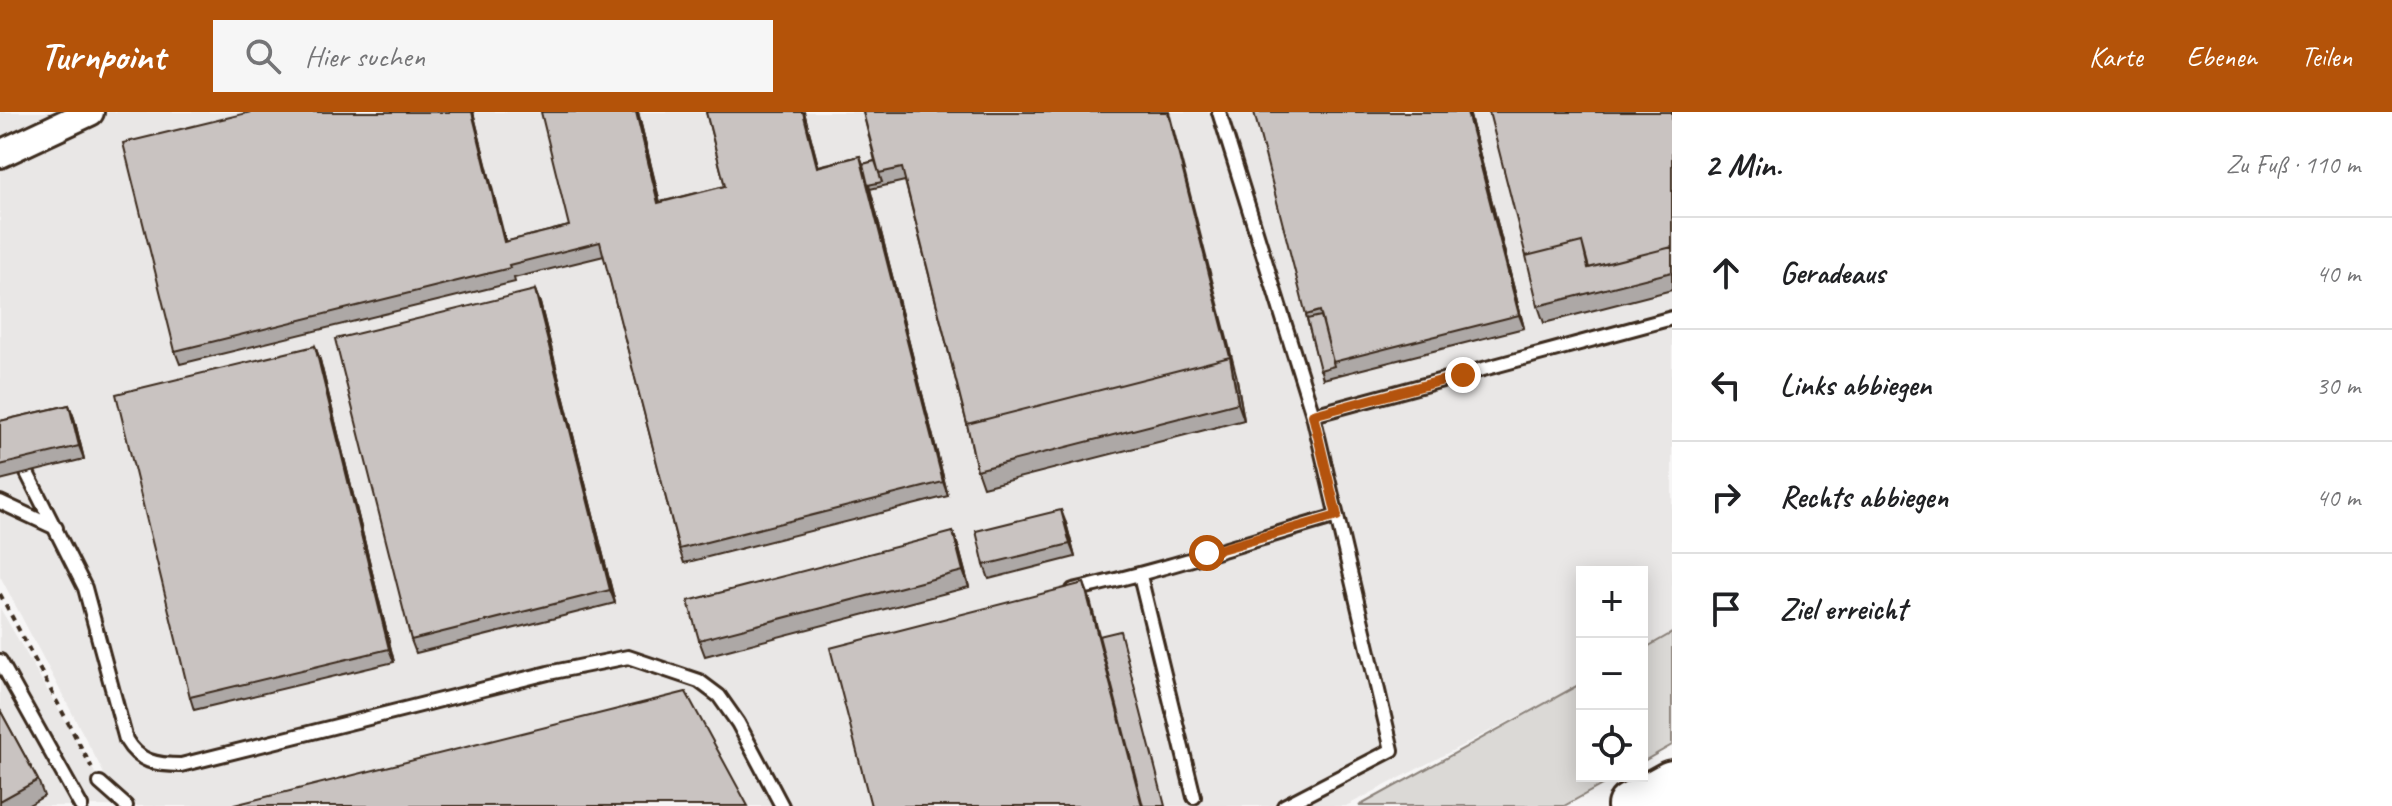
<!DOCTYPE html>
<html lang="de">
<meta charset="utf-8">
<style>
body{margin:0;font-family:Caveat,sans-serif;background:#f6f6f6;color:#202124}
.controls{position:absolute;right:24px;bottom:24px;display:grid;overflow:hidden;border-radius:0px;box-shadow:0 4px 20px #0003}
.controls button{width:72px;height:72px;display:grid;place-items:center;padding:0;border:0;border-bottom:2px solid #e0e0e0;background:#fff;color:#202124;font:40px sans-serif}
.stop{position:absolute;width:24px;height:24px;margin:-18px;border:6px solid #b45309;border-radius:50%;background:#fff}
.stop.end{background:#b45309;border-color:#fff;box-shadow:0 2px 8px #0008}
.list{margin:0;padding:0;list-style:none}
h2{display:flex;justify-content:space-between;align-items:center;height:104px;margin:0;padding:0 32px;font-size:34px}
h2 small{font-size:26px;font-weight:400;color:#757577}
.list li{display:grid;grid-template-columns:52px 1fr auto;gap:24px;align-items:center;box-sizing:border-box;height:112px;padding:0 32px;border-top:2px solid #e0e0e0}
.list b{display:block;font-size:30px;white-space:nowrap}
.list em{font-size:26px;font-style:normal;color:#757577}
.icon{flex:none;width:44px;height:44px;fill:none;stroke:currentColor;stroke-width:2;stroke-linecap:round;stroke-linejoin:round}
.map{position:relative;flex:none;width:1672px;height:694px;overflow:hidden}
header{display:flex;align-items:center;gap:48px;box-sizing:border-box;height:112px;padding:0 40px;background:#b45309;color:#fff}
header strong{font-size:38px}
nav{display:flex;gap:44px;margin-inline-start:auto;font-size:28px}
.search{width:560px;height:72px;background:#f6f6f6;display:flex;align-items:center;gap:20px;box-sizing:border-box;padding:0 28px;border-radius:0px;color:#757577;font-size:30px}
main{display:flex}
aside{flex:1;background:#fff}
.map>svg:first-child{display:block}
.built{fill:#e9e7e6}
.green{fill:#dbd9d6;stroke:#8b827a;stroke-width:2}
.lines{fill:none;stroke-linecap:round;stroke-linejoin:round}
.service-casing{stroke:#3b2a1e;stroke-width:18}
.minor-casing{stroke:#3b2a1e;stroke-width:32}
.motorway-casing{stroke:#3b2a1e;stroke-width:50}
.path{stroke:#3b2a1e;stroke-width:4;stroke-dasharray:6 6;stroke-linecap:butt}
.service{stroke:#fff;stroke-width:12}
.minor{stroke:#fff;stroke-width:26}
.motorway{stroke:#fff;stroke-width:44}
.wall{fill:#ada8a6;stroke:#3b2a1e;stroke-width:2}
.shaded-wall{fill:#8d8887;stroke:#3b2a1e;stroke-width:2}
.building{fill:#c9c3c1;stroke:#3b2a1e;stroke-width:2}
.route{stroke:#b45309;stroke-width:10}
</style>
<header>
<strong>Turnpoint</strong>
<div class="search"><svg class="icon" aria-label="search" viewBox="0 0 24 24"><circle cx="10" cy="10" r="6"/><path d="M15 15l6 6"/></svg>Hier suchen</div>
<nav><a>Karte</a><a>Ebenen</a><a>Teilen</a></nav>
</header>
<main>
<div class="map">
<svg width="1672" height="694" viewBox="0 0 1672 694">
<rect width="100%" height="100%" fill="#f7f6f6"/>
<filter id="ink" filterUnits="userSpaceOnUse"><feTurbulence type="fractalNoise" baseFrequency=".0125" numOctaves="2"/><feDisplacementMap in="SourceGraphic" scale="16" xChannelSelector="R" yChannelSelector="G"/><feConvolveMatrix kernelMatrix="1 2 1 2 8 2 1 2 1" color-interpolation-filters="sRGB"/></filter>
<g filter="url(#ink)">
<path class="built" d="M0,0H1672V521L1642,538V460H1582V571L1346,694H121L0,464Z
M0,496L114,694H0Z"/>
<path class="green" d="M1672,521V633L1642,650V538Z
M1582,571V664H1618L1564,694H1359Z"/>
<g class="lines">
<g class="service-casing">
<path id="service" d="M1219,0L1313,303
M27,361L85,476L126,628C139,650 156,653 181,653L548,561L628,545L699,569L719,584L738,611L782,694
M0,390L56,416
M1140,464L1194,685
M1073,478C1162,459 1249,429 1337,404
M0,549L81,694
M100,671L126,694
M1284,694L1392,638L1313,303L1672,206"/>
</g>
<g class="minor-casing">
<path id="minor" d="M0,42L90,0"/>
</g>
<g class="motorway-casing">
<path id="motorway" d="M1630,694L1672,671"/>
</g>
<path class="path" d="M0,482L92,656"/>
<use href="#service" class="service"/>
<use href="#minor" class="minor"/>
<use href="#motorway" class="motorway"/>
</g>
<path class="wall" d="M473,0L505,130L569,114L638,0L660,90L725,74L706,0H804L818,54L860,44L863,52L875,49L863,0L1236,262L1244,308L983,375L977,358L967,312L905,69L870,77L948,384L684,451L679,437L604,144L514,166L515,170L180,252L175,239Z
M1469,0L1524,216L1323,267L1306,203Z
M1672,0V178L1544,211L1538,194Z
M535,178L540,191L615,491L416,541L411,528Z
M315,234L320,248L394,550L194,598L190,585Z
M69,293L74,306L84,347L0,368V309Z
M1066,411L1075,445L989,467L984,453Z
M953,420L959,437L969,475L705,544L699,528Z
M0,598L38,668L44,684L27,694H0Z"/>
<path class="shaded-wall" d="M472,0H473L509,143L504,130Z
M636,0H638L663,104L658,91Z
M803,0H804L822,68L817,55Z
M1168,0H1169L1236,262L1244,308L1238,291L1230,245Z
M1467,0H1469L1524,216L1519,203Z
M860,44L865,57L948,384L943,370Z
M535,178L540,191L615,491L610,478Z
M315,234L320,248L394,550L389,537Z
M69,293L74,306L84,347L79,334Z
M1061,398L1066,411L1075,445L1070,432Z
M953,420L959,437L969,475L963,459Z
M1084,471L1089,484L1143,694Z"/>
<path class="building" d="M251,0H472L504,130L569,114L541,0H636L658,91L725,74L706,0H803L817,55L860,44L943,370L679,437L600,130L509,153L510,156L175,239L123,31Z
M863,0H1168L1231,249L1230,245L967,312L902,56L879,61Z
M1254,0H1467L1519,203L1333,250L1320,199L1306,203Z
M1489,0H1672V135L1589,156L1582,130L1526,144Z
M875,49L882,70L868,73L863,52Z
M1582,130L1588,156L1672,135V160L1538,194L1526,144Z
M535,178L610,478L411,528L335,227Z
M1321,204L1334,254L1320,258L1307,207Z
M315,234L389,537L190,585L116,282Z
M1230,245L1238,291L977,358L967,312Z
M69,293L79,334L0,353V309Z
M1061,398L1070,432L984,453L976,419Z
M953,420L963,459L699,528L688,489Z
M1084,471L1142,694H871L830,536Z
M1120,519L1165,694H1143L1099,524Z
M686,580L748,694H230Z
M0,598L38,668L0,689Z"/>
</g>
<g class="lines" filter="url(#ink)">
<path class="route" d="M1207,441L1337,404L1313,303L1463,263"/>
</g>
</svg>
<div class="controls">
<button>+</button>
<button>−</button>
<button><svg class="icon" aria-label="locate" viewBox="0 0 24 24"><circle cx="12" cy="12" r="6"/><path d="M12 2v4M12 18v4M2 12h4M18 12h4"/></svg></button>
</div>
<div class="stop" style="left:1207px;top:441px"></div>
<div class="stop end" style="left:1463px;top:263px"></div>
</div>
<aside>
<h2>2 Min.<small>Zu Fuß · 110 m</small></h2>
<ul class="list">
<li><svg class="icon" aria-label="ahead" viewBox="0 0 24 24"><path d="M12 20V5M6 11l6-6 6 6"/></svg><div><b>Geradeaus</b></div><em>40 m</em></li>
<li><svg class="icon" aria-label="left" viewBox="0 0 24 24"><path d="M17 20v-9H6M10 6l-5 5 5 5"/></svg><div><b>Links abbiegen</b></div><em>30 m</em></li>
<li><svg class="icon" aria-label="right" viewBox="0 0 24 24"><path d="M7 20v-9h11M14 6l5 5-5 5"/></svg><div><b>Rechts abbiegen</b></div><em>40 m</em></li>
<li><svg class="icon" aria-label="arrive" viewBox="0 0 24 24"><path d="M6 21V4h12l-3 4 3 4H6"/></svg><div><b>Ziel erreicht</b></div></li>
</ul>
</aside>
</main>
